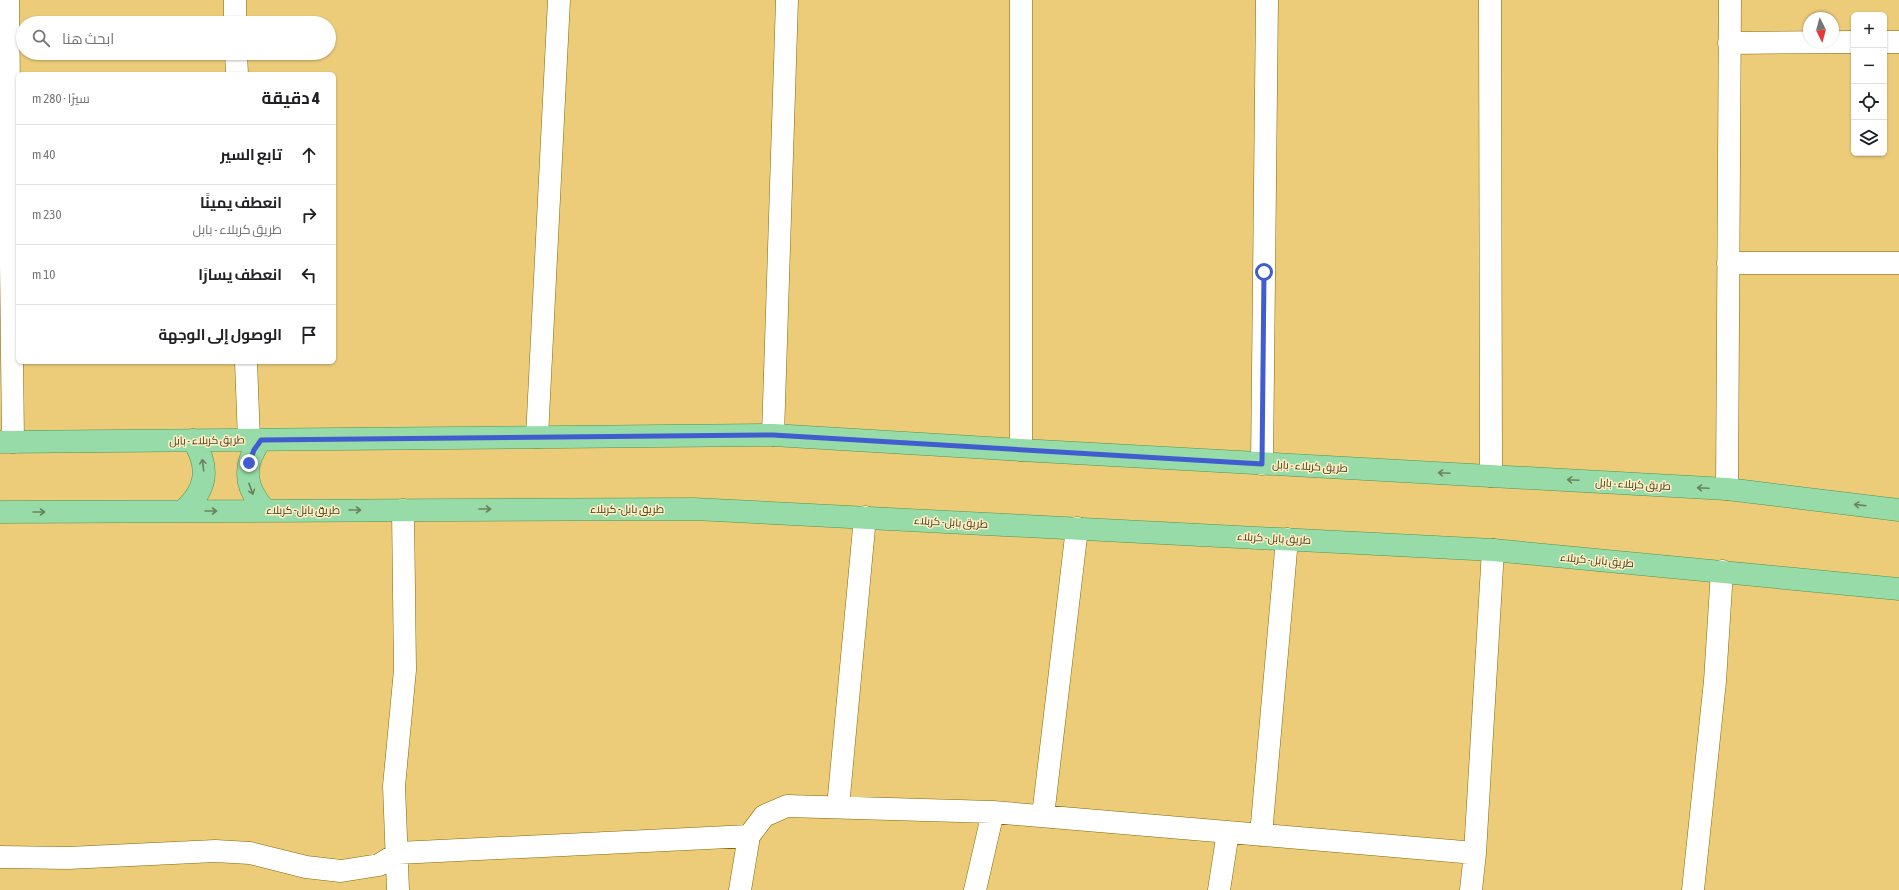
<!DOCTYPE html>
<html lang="ar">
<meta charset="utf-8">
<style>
body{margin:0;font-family:"Asap Condensed",Cairo,sans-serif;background:#f6f6f6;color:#202124;direction:rtl}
.controls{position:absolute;right:12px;top:12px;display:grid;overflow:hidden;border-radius:6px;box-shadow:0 1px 3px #0004}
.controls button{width:36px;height:36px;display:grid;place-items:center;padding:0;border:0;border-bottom:1px solid #e0e0e0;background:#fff;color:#202124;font:20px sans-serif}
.compass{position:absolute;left:1803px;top:12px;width:36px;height:36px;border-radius:50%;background:#fff;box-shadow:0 1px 3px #0004;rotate:174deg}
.stop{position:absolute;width:12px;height:12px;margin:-9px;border:3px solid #405ccf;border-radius:50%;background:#fff}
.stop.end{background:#405ccf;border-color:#fff;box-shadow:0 1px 4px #0008}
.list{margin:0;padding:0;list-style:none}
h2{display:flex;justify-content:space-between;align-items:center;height:52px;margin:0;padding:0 16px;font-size:17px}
h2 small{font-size:13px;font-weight:400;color:#757577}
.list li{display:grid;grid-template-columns:26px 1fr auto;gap:12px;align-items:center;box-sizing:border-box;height:60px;padding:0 16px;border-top:1px solid #e0e0e0}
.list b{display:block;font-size:15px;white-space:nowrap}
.list p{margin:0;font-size:13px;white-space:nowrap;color:#757577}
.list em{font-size:13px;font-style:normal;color:#757577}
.icon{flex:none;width:22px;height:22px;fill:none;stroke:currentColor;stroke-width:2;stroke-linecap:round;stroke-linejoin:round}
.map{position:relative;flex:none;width:1899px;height:890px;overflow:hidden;direction:ltr}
.search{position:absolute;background:#fff;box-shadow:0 1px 3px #0004;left:16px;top:16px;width:320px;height:44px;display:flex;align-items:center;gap:10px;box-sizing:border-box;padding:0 14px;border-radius:22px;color:#757577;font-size:15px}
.panel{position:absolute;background:#fff;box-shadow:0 1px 3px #0004;left:16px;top:72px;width:320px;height:292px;border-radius:6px;direction:rtl}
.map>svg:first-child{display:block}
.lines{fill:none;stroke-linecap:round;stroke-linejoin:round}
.minor-casing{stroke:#856700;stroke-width:23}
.major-casing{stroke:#4e9550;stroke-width:23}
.minor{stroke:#fff;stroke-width:22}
.major{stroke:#97dca8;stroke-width:22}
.oneway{stroke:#6c8359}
.route{stroke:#405ccf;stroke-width:5}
.labels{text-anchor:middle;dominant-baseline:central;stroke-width:3;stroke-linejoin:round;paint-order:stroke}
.street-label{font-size:11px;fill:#483b18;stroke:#ffefc7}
</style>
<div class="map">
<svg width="1899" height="890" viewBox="0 0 1899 890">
<rect width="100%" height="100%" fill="#eccc79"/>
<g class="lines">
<g class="minor-casing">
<path id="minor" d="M8,0L13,442
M235,0V23
M1490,0L1491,476
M1884,42H1899
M1729,43L1854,42
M236,53L237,74
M1728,263H1899
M246,362L249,440
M773,435L787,0
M537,437L559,0
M1021,450V0
M1262,464L1267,0
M1727,489L1730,0
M838,807L865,517
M1043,816L1077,528
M1261,835L1287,539
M0,857L68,858L215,851L250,853L306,867L341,871L379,865L398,853L749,836
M398,890L394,786L405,670L403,510
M740,890L749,836L764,816L787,806L993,812L1475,853
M975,890L993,812
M1219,890L1228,832
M1471,890L1475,853L1493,550
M1693,890L1715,681L1722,571"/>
</g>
<g class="major-casing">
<path id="major" d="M261,440C242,465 244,487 265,510
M0,442L773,435L1021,450L1727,489L1899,510
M183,511C207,490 210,467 193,440
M0,512L694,509L1493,550L1899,589"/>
</g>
<use href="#minor" class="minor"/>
<use href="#major" class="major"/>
</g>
<defs><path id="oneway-shaft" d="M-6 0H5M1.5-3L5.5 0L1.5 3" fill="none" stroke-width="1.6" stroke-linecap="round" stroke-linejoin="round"/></defs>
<g class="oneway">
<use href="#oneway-shaft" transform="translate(203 465) rotate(-97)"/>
<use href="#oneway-shaft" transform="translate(1444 473) rotate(-177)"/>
<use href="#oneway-shaft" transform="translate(1573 480) rotate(-177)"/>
<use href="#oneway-shaft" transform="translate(1703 488) rotate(-177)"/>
<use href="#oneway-shaft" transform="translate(251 489) rotate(70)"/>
<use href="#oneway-shaft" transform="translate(1860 505) rotate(-173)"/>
<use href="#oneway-shaft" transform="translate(485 509)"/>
<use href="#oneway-shaft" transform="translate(355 510)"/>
<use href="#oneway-shaft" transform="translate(211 511)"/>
<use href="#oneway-shaft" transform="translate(39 512)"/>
</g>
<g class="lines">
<path class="route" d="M249,463L254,450L261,440L773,435L1262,464L1264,272"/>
</g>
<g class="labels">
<g class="street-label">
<text transform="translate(207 440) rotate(-1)">طريق كربلاء - بابل</text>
<text transform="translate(1310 466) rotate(3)">طريق كربلاء - بابل</text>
<text transform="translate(1633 484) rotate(3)">طريق كربلاء - بابل</text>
<text x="627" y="509">طريق بابل- كربلاء</text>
<text x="303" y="510">طريق بابل- كربلاء</text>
<text transform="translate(951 522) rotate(3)">طريق بابل- كربلاء</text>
<text transform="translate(1274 538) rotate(3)">طريق بابل- كربلاء</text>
<text transform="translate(1597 560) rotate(5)">طريق بابل- كربلاء</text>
</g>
</g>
</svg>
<div class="controls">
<button>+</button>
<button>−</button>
<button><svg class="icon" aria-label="locate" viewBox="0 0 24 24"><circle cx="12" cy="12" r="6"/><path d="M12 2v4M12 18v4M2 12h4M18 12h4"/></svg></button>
<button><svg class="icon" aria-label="layers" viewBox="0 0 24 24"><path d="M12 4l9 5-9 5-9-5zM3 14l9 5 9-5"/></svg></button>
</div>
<svg class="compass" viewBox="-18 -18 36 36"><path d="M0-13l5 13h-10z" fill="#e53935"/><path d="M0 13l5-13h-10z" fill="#757577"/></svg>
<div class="stop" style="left:1264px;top:272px"></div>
<div class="stop end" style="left:249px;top:463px"></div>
<div class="search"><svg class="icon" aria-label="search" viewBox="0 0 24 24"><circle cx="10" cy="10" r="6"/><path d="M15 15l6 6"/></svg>ابحث هنا</div>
<section class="panel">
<h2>4 دقيقة<small>سيرًا · 280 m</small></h2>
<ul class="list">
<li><svg class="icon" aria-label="ahead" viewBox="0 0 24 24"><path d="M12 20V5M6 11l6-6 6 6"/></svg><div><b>تابع السير</b></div><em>40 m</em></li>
<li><svg class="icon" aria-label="right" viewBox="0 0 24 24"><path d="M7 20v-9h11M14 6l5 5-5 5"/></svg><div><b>انعطف يمينًا</b><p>طريق كربلاء - بابل</p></div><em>230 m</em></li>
<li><svg class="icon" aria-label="left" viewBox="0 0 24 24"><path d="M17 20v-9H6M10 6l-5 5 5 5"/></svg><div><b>انعطف يسارًا</b></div><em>10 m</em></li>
<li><svg class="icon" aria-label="arrive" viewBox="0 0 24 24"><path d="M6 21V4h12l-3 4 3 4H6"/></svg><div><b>الوصول إلى الوجهة</b></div></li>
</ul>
</section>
</div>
